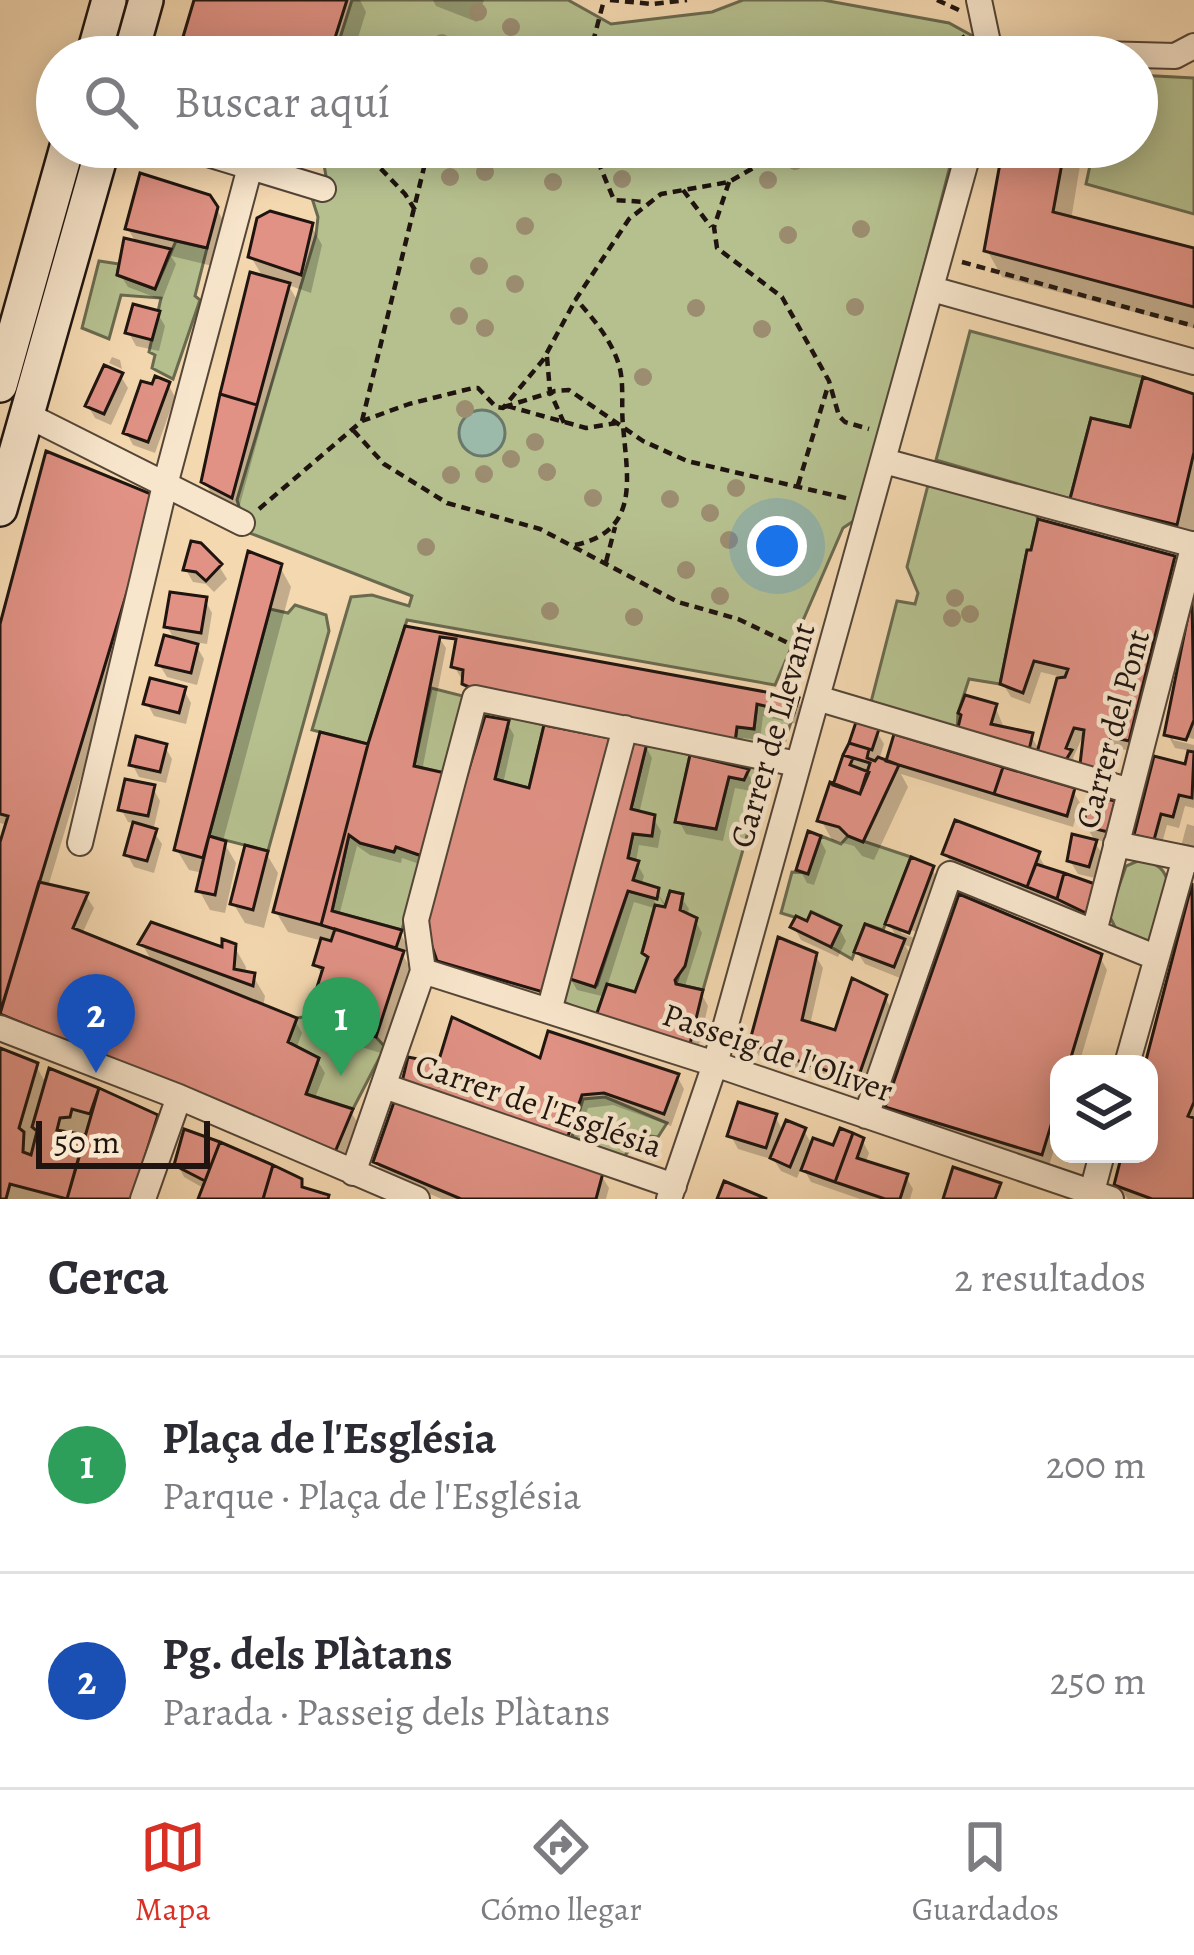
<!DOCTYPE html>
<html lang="es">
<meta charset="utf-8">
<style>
body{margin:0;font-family:Alegreya,serif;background:#f2f2f3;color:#2b2b33}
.controls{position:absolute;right:36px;bottom:36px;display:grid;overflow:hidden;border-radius:24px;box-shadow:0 6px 30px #0003}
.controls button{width:108px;height:108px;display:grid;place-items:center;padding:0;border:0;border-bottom:3px solid #e1e1e2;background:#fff;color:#2b2b33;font:60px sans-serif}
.scale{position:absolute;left:36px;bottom:30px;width:174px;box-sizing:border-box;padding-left:12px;border:6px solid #1f140f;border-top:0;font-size:33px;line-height:42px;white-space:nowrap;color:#1f140f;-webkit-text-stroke:9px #f8e6cc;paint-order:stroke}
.you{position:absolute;left:777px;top:546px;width:42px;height:42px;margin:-30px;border:9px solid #fff;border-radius:50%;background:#1a73e8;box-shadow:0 0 0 18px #1a73e833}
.badge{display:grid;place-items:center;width:78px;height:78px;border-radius:50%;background:#d93025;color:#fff;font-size:39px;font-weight:700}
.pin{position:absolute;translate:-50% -99px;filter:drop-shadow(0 3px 6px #0008)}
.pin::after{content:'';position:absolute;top:63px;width:42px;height:36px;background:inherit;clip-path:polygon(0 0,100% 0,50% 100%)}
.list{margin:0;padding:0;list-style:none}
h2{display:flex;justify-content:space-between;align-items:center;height:156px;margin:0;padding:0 48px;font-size:51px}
h2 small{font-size:39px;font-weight:400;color:#7c7c81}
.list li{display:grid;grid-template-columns:78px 1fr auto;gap:36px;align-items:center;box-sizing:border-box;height:216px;padding:0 48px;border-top:3px solid #e1e1e2}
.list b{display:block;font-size:45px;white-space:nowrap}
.list p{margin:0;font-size:39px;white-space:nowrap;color:#7c7c81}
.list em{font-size:39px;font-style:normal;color:#7c7c81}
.icon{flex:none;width:66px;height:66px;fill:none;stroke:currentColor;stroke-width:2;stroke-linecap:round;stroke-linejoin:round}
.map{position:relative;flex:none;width:1194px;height:1199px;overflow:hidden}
.search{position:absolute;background:#fff;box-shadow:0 6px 30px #0003;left:36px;right:36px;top:36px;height:132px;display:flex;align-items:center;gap:30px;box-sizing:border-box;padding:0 42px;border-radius:66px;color:#7c7c81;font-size:45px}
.sheet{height:588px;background:#fff}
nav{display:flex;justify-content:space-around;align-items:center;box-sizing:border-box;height:168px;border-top:3px solid #e1e1e2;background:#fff;font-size:33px;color:#7c7c81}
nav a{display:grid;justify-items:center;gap:6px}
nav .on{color:#d93025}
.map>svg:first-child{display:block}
.green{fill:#b6c08f;stroke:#6a6a4f;stroke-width:3}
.water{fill:#9cbaa9;stroke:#6a786b;stroke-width:3}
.shadow{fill:#0003;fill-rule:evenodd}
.building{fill:#e19285;stroke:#1f140f;stroke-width:3}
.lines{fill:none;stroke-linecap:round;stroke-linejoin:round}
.minor-casing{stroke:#544537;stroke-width:28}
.secondary-casing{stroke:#1f140f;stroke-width:38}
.path{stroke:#1f140f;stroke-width:4.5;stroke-dasharray:9 6;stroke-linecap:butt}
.minor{stroke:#f8e6cc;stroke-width:24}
.secondary{stroke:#f8e6cc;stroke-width:33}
.tree{fill:#9c8d70}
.labels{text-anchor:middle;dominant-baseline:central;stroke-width:9;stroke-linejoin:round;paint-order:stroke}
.street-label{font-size:33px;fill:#1f140f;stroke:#f8e6cc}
</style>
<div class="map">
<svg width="1194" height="1199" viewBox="0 0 1194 1199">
<rect width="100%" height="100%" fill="#f4d8b0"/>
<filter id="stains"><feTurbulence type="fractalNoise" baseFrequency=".00167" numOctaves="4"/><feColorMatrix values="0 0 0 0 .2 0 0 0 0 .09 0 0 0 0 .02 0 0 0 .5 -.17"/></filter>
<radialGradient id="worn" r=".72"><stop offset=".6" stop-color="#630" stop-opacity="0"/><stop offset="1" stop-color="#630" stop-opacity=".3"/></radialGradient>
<path class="green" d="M352,0H568L611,24L712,12L743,0H823L949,23L978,39V57H334Z
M1137,75L1194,78V214L1086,184L1094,147H1137Z
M321,147H955L865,493L855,520L843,528L775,685L407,620L368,744L312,730L351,597L372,595L409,606L412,596L247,532L237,500L316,235L318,217L310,192L329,194Z
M176,241L207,248L195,296L200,300L173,379L152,368L155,355L149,352L161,298L121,295L109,339L82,328L99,261L119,264L117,275L155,289Z
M970,331L1143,377L1130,427L1091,418L1070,499L936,460Z
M928,485L1036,515L1038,519L1031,550L1027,551L1000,684L969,679L958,713L957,732L870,706L897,601L915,604L918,593L907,567Z
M295,605L326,615L329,631L268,851L209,836L270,609L288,613Z
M431,688L463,696L445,773L414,766Z
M757,704L794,713L781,752L735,742L737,727L754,728Z
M510,717L544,725L529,788L495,779Z
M647,743L690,755L676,822L716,829L729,777L744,779L749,770L734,765L735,762L766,769L703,990L676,984L697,918L680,910L683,894L670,891L665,907L655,906L642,952L648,957L635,992L607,984L596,1016L564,1002L560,996L567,978L597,985L628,891L657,898L633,880L638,861L628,858L633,834L631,809Z
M349,835L361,843L393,852L396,847L422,856L402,930L332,911Z
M821,836L841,844L848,836L911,857L883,930L865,924L852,959L831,947L840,925L812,912L807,921L781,913L792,872L808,873Z
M1140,860C1186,866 1163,910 1154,941L1144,944L1120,937L1109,915L1126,866Z
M308,1016L376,1037L385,1047L353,1109L306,1094L319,1058L288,1042L297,1018Z
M605,1097L667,1123L658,1137L631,1134L632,1146L624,1157L572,1137L583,1099Z"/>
<path class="water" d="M459 433a23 23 0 1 1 46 0a23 23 0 1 1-46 0Z"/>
<path class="shadow" d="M197,0H360L366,12L352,57H180Z
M433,0H484L477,22L436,6Z
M1006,147H1083L1071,220L1194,251V328L1002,277L987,250Z
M216,208L228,229L217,267L171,256L176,264L162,300L128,287L120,274L137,244L128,229Z
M311,225L322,245L311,293L288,285L296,298L239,508L212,495L205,482L264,279L251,257Z
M158,314L165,326L159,351L136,346L129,333Z
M112,357L120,360L122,369L109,363Z
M108,364V370L120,375L128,388L111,425L95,418L88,406Z
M168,384L175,397L155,453L133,445L126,432Z
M1194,397V537L1089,525L1074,498L1133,431Z
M161,511L48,887L86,896L94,908L82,934L153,963L142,944L225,952L234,946L246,967L245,974L253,976L265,996L263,1007L295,1020L302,1033L296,1049L317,1060L325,1073L314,1100L351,1112L359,1125L342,1163L0,1024V853L8,825L0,823V635Z
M1030,553L1173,558L1180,571L1135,752L1117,748L1114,783L1082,738L1073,758L1077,765L1033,771L1032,779L1073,791L1080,803L1073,827L901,774L908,787L874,860L862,856L854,846L832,840L821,820L841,789L846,756L852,743L877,732L884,744L879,760L974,761L959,736L995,706L1005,730L1031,736L1040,751L1061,677L1041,672L1030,704L1011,697L1003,684Z
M219,566L227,579L214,592L206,584L193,582L186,570Z
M280,567L291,587L223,841L236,863L225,913L210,910L199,890L203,873L189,870L177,850Z
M205,600L212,613L207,644L194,642L204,659L197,685L167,677L159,664L175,641L167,626Z
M1194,611V739L1173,734V740L1194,745V808L1185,806L1179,828L1167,825L1160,851L1145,847L1137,834L1188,767L1191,751L1175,748L1168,735Z
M438,636L446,648L422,771L428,867L402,858L401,863L370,855L357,846L339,916L400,933L407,945L404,957L413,973L387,1055L323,1035L311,1015L323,977L316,964L323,941L288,932L276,912Z
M454,666L797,700L805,713L800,725L763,716L760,740L743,738L741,753L472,697Z
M184,690L191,703L186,724L154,716L147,703Z
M507,723L514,735L503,784L549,1003L447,973L439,960Z
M645,745L652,758L639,814L653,818L661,831L658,848L639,845L636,862L644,876L641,886L647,888L659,909H666L655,890L668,908L681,897L689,909L687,916L695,920L702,933L684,989L701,993L708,1006L696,1058L606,997L577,990L570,978ZM634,902L657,909L645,953L649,960L637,996L607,987Z
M165,747L172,759L166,783L139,777L132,764Z
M692,758L747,772L754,784L751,791L735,788L723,841L686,834L679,821Z
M153,788L160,801L153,831L162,844L154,873L134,867L127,854L136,824L128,822L121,809Z
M1113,804L1121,817L1114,844L1094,839L1086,826Z
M1187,824L1194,826V864L1180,850Z
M819,838L826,851L814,885L807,883L800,870Z
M1095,843L1103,855L1095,878L1078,874L1070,861Z
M266,853L278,873L264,928L245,923L233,903Z
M945,853L1038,855L1048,871L1093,886L1094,925L957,873Z
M932,869L943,889L920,951L905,945L910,954L900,978L865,964L857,952L898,939L889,924ZM901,926L924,935L922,941L901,933Z
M1194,888V1199H1128L1117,1185L1125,1154H1149V1064Z
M808,925L839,928L846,941L838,957L801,940L794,927Z
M815,955L823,968L810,1025L837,1034L885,997L892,1010L864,1092L759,1056L752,1043Z
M1100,957L1107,970L1079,1064H1059V1132L1049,1166L896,1119L888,1106Z
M0,1051L36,1066L47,1085L51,1072L156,1118L171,1144L155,1199H0Z
M542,1063L677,1076L684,1089L671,1126L613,1105L588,1108L574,1150L440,1067Z
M775,1116L784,1133L804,1131L813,1146L835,1149L862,1140L869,1153L865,1164L906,1177L913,1189L910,1199H860L811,1182L802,1166L797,1178L781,1171L774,1160L738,1149L731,1136Z
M376,1162L601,1175L609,1188L606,1199H442L384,1175Z
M177,1164L299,1181L305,1191L329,1199H202L205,1189L184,1177Z"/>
<path class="building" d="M194,0H347L329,57H177Z
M1003,147H1065L1053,212L1194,248V307L984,251Z
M140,173L210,195L218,207L207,248L125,229Z
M270,211L313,223L301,275L248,257L257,218Z
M124,238L171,249L155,289L117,275Z
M250,272L290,283L257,405L220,394Z
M133,304L160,311L152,340L125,333Z
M104,365L123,373L104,414L85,406Z
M155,376L170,382L148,442L123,433L141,381L152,384Z
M1143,377L1194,394V452L1177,525L1070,499L1091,418L1130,427Z
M220,394L257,405L232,498L201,482Z
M46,451L156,496L0,1013V842L8,816L0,814V624Z
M1038,519L1175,556L1129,741L1111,737L1106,755L1112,757L1108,772L1103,770L1100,779L1079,773L1084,730L1074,728L1066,748L1072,750L1061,768L1035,760L1057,678L1065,677L1068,669L1034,661L1023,693L1000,684L1027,550H1031Z
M191,541L201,543L222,564L206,581L196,572L183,570Z
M248,551L282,564L203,858L174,850Z
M170,592L207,597L201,633L164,627Z
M1192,596L1194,720L1186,740L1164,735Z
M405,626L799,698L794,713L757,704L754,729L737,727L735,742L469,687L462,684L463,670L451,667L456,639L440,637L414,766L445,773L422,856L396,847L394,852L360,843L349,835L332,911L402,930L396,948L321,925L368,744Z
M164,635L198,644L191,673L156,665Z
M150,678L186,687L179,713L143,704Z
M965,695L997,704L991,724L1033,733L1028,754L956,736L961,715L958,713Z
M485,716L509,720L495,779L529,788L544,725L610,738L543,992L437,961L423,920Z
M856,722L879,729L872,750L849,743Z
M320,732L368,744L321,925L273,912Z
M894,734L1003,767L994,794L886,761Z
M136,736L167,744L160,772L129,765Z
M631,739L647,743L631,809L655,815L652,836L633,834L628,858L639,861L633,880L659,888L657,899L628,891L595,987L567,978Z
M849,743L869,749L867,758L875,761L878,757L899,765L863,842L848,836L839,827L817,821L830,782L860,794L870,763L843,755Z
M1188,751L1194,752L1192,798L1179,795L1173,817L1161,814L1154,840L1134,835L1154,756L1185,764Z
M690,755L749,769L744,780L729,777L716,829L675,822Z
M843,755L853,758L850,765L869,772L860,794L833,785Z
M1003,767L1075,788L1067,816L994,794Z
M125,779L155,785L148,816L118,810Z
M1090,795L1115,801L1108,832L1083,826Z
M955,820L1040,852L1027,887L942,854Z
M133,822L157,829L147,861L124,855Z
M808,831L821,836L808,874L796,870Z
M1072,834L1097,840L1089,867L1067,861Z
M209,836L226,841L215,895L196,891Z
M245,845L268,851L253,910L230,904Z
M911,857L934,866L909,933L885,924Z
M1036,864L1064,873L1057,899L1027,887Z
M1064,873L1095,884L1088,914L1057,899Z
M39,882L88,893L73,928L297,1018L288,1042L319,1058L306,1094L353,1109L335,1152L0,1014Z
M1192,883L1194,1102L1188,1116L1194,1118V1199H1152L1114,1185L1122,1154H1149V1064H1145Z
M670,891L683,894L680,910L697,918L685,966L675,980L676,984L703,990L689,1048L596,1016L607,984L635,992L648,957L642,953L655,905L665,907Z
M959,894L1102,954L1069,1064H1059V1099L1042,1155L885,1107Z
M811,912L841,926L831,947L790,927L796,916L807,921Z
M151,922L222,947V939L236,944L234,969L255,973L253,986L138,944Z
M865,924L905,939L894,967L854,952Z
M335,929L404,951L376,1037L308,1016L323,968L313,965L321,938L331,941Z
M778,937L817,953L802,1020L835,1030L852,978L887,995L857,1081L749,1044Z
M452,1017L540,1058L548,1031L679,1074L664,1114L604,1093L582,1095L567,1139L402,1082L408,1057L438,1063Z
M0,1048L38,1063L19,1128L24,1132L23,1152L31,1155L37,1131L32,1127L49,1068L99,1088L90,1114L72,1109L70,1117L60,1118L57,1130L85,1135L67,1199L10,1184L6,1199H0Z
M99,1088L158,1115L132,1199H67Z
M394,1102L603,1173L596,1199H461L373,1162Z
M738,1102L777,1114L766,1148L727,1136Z
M786,1120L806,1128L790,1167L770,1158Z
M840,1128L853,1133L835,1182L801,1170L813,1138L833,1145Z
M184,1129L220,1142L205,1181L174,1165Z
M853,1133L864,1138L857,1158L908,1174L900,1199H885L835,1182Z
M220,1142L273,1165L263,1199H198Z
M273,1165L302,1179V1187L329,1195L328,1199H263Z
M953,1167L1001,1183L995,1199H943Z
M724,1181L767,1199H717Z"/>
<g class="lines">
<g class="minor-casing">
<path id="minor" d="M979,0L991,57
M993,51L1175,56L1194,46
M185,147L323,189
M932,289L1194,362
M27,415L242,523
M884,461L1194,545
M817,698L1130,791
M80,843L165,485L250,167
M1116,844L1194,860
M1094,932L1194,544
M423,971L715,1064L1111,1199
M549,1011L625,728
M0,1028L179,1097L417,1199
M1127,1064L1185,858
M384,1086L674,1186
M866,1116L950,874L1155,957
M353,1173L423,971L416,920L475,698L797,764
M143,1199L179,1097
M669,1199L715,1064L970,147
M1090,1199L1102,1154"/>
</g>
<g class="secondary-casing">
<path id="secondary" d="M93,57L109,0
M130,57L146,0
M0,385L67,147
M0,509L103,147"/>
</g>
<path class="path" d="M610,0L652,4L687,0
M937,0L959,10
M589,57L604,0
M935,57L965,36
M360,147L405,194L415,210
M592,147L614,200L646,202
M729,182L714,227L717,248L782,297L829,381L839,416L845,422L869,429
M683,190L711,227
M962,262L1194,326
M547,357L550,392L565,425
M507,406L586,428L617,423
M504,407L555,391L569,390L643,441L687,461L850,499
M362,421L429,147
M353,430L384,464L447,503L540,529L678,602L738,619L805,651
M798,485L828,386
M259,509L362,421L409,404L473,388H478L496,407L503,408L543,360L576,299L629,219L661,194L729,182L789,147
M575,545C641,531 627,477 623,425C621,407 624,387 620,369C613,341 594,320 576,299
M606,562L615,527"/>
<use href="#minor" class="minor"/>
<use href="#secondary" class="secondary"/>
</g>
<g class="tree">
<circle cx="478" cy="12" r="9"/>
<circle cx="511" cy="27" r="9"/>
<circle cx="442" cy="43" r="9"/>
<circle cx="550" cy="47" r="9"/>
<circle cx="391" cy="159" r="9"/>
<circle cx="795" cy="161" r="9"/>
<circle cx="485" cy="172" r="9"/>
<circle cx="450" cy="177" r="9"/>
<circle cx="622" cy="179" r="9"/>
<circle cx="768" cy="180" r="9"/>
<circle cx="553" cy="182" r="9"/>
<circle cx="525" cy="226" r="9"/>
<circle cx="861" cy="229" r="9"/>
<circle cx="788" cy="235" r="9"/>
<circle cx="479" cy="266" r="9"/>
<circle cx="515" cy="284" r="9"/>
<circle cx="855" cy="307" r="9"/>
<circle cx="696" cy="308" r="9"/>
<circle cx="459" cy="316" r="9"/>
<circle cx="485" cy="328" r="9"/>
<circle cx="762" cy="329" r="9"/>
<circle cx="643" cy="377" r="9"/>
<circle cx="465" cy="409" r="9"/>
<circle cx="535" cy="442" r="9"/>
<circle cx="511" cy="459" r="9"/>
<circle cx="547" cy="472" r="9"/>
<circle cx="484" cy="474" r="9"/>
<circle cx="451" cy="475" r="9"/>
<circle cx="736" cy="488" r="9"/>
<circle cx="593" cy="498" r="9"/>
<circle cx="670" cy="499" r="9"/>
<circle cx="710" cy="513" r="9"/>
<circle cx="729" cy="540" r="9"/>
<circle cx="426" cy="547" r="9"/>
<circle cx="686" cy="570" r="9"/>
<circle cx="720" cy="596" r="9"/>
<circle cx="955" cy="598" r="9"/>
<circle cx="550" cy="611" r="9"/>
<circle cx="970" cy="614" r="9"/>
<circle cx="634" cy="617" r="9"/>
<circle cx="952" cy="618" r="9"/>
</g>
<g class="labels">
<g class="street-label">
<text transform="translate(1112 729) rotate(-75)">Carrer del Pont</text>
<text transform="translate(772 735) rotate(-74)">Carrer de Llevant</text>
<text transform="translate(778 1052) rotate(19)">Passeig de l'Oliver</text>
<text transform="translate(539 1105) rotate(19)">Carrer de l'Església</text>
</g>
</g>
<rect width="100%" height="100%" filter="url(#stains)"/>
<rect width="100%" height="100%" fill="url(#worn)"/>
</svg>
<div class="controls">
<button><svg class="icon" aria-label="layers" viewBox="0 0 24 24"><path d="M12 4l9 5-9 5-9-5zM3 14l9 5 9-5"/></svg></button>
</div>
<div class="scale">50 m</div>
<div class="you"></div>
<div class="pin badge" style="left:341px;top:1076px;background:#2e9e5b">1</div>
<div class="pin badge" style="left:96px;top:1073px;background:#1a4fb4">2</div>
<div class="search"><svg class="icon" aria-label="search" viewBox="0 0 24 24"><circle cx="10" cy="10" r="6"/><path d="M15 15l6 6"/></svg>Buscar aquí</div>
</div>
<section class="sheet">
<h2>Cerca<small>2 resultados</small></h2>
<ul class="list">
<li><span class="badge" style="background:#2e9e5b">1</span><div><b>Plaça de l'Església</b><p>Parque · Plaça de l'Església</p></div><em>200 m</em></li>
<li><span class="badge" style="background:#1a4fb4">2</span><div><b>Pg. dels Plàtans</b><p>Parada · Passeig dels Plàtans</p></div><em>250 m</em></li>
</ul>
</section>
<nav>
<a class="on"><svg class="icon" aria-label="map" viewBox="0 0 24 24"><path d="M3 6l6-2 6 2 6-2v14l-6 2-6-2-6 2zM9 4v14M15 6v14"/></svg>Mapa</a>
<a><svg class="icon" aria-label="directions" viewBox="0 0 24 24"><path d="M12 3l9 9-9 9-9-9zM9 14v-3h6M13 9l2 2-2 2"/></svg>Cómo llegar</a>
<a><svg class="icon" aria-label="saved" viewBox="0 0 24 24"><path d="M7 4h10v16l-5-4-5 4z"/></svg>Guardados</a>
</nav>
